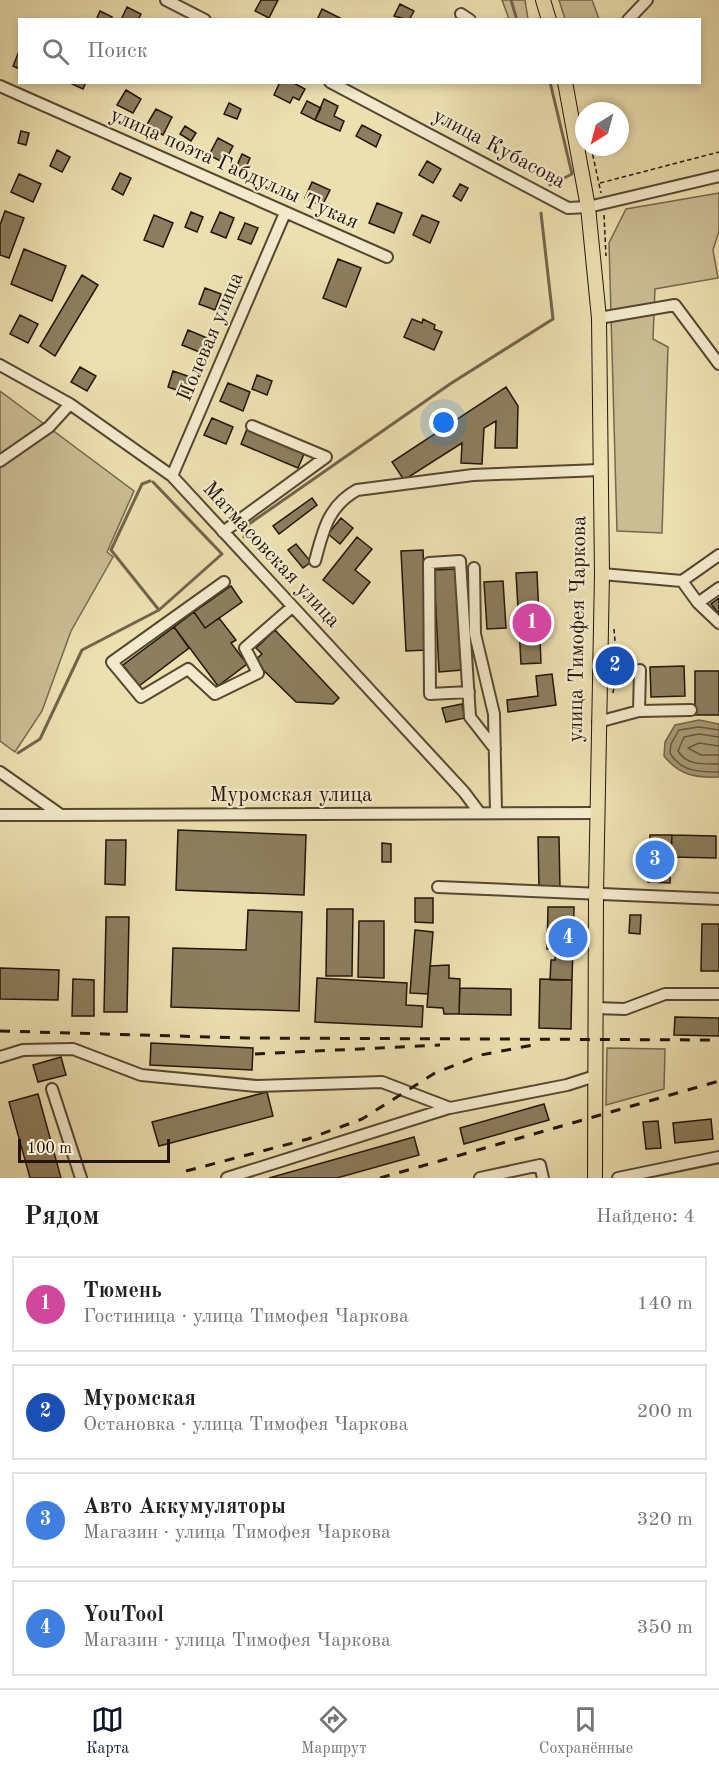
<!DOCTYPE html>
<html lang="ru">
<meta charset="utf-8">
<style>
body{margin:0;font-family:"Old Standard TT",serif;background:#f6f6f6;color:#202124}
.compass{position:absolute;left:575px;top:102px;width:54px;height:54px;border-radius:50%;background:#fff;box-shadow:0 3px 9px #0003;rotate:216deg}
.scale{position:absolute;left:18px;bottom:15px;width:152px;box-sizing:border-box;padding-left:6px;border:3px solid #241406;border-top:0;font-size:16px;line-height:21px;white-space:nowrap;color:#241406;-webkit-text-stroke:4px #f3eacc;paint-order:stroke}
.you{position:absolute;left:444px;top:423px;width:21px;height:21px;margin:-15px;border:4px solid #fff;border-radius:50%;background:#1a73e8;box-shadow:0 0 0 9px #1a73e833}
.badge{display:grid;place-items:center;width:39px;height:39px;border-radius:50%;background:#111827;color:#fff;font-size:20px;font-weight:700}
.pin{position:absolute;translate:-50% -50%;border:3px solid #fff;box-shadow:0 2px 6px #0006}
.list{margin:0;padding:0;list-style:none}
h2{display:flex;justify-content:space-between;align-items:center;height:78px;margin:0;padding:0 24px;font-size:26px}
h2 small{font-size:20px;font-weight:400;color:#757577}
.list li{display:grid;grid-template-columns:39px 1fr auto;gap:18px;align-items:center;box-sizing:border-box;height:96px;margin:0 12px 12px;padding:0 12px;border:2px solid #e0e0e0;border-radius:0px}
.list b{display:block;font-size:22px;white-space:nowrap}
.list p{margin:0;font-size:20px;white-space:nowrap;color:#757577}
.list em{font-size:20px;font-style:normal;color:#757577}
.icon{flex:none;width:33px;height:33px;fill:none;stroke:currentColor;stroke-width:2;stroke-linecap:round;stroke-linejoin:round}
.map{position:relative;flex:none;width:719px;height:1178px;overflow:hidden}
.search{position:absolute;background:#fff;box-shadow:0 3px 9px #0003;left:18px;right:18px;top:18px;height:66px;display:flex;align-items:center;gap:15px;box-sizing:border-box;padding:0 21px;border-radius:0px;color:#757577;font-size:22px}
.sheet{height:510px;background:#fff}
nav{display:flex;justify-content:space-around;align-items:center;box-sizing:border-box;height:84px;border-top:2px solid #e0e0e0;background:#fff;font-size:16px;color:#757577}
nav a{display:grid;justify-items:center;gap:3px}
nav .on{color:#111827}
.map>svg:first-child{display:block}
.green{fill:#cabc93;stroke:#77684c;stroke-width:1.5}
.water{fill:#a89a76;stroke:#736449;stroke-width:1.5}
.lines{fill:none;stroke-linecap:round;stroke-linejoin:round}
.shore{stroke:#66573e;stroke-width:1.5}
.stream{stroke:#736449;stroke-width:3}
.building{fill:#8c7e5e;stroke:#241406;stroke-width:1.5}
.minor-casing{stroke:#564730;stroke-width:14}
.major-casing{stroke:#241406;stroke-width:16}
.path{stroke:#241406;stroke-width:1.5;stroke-dasharray:4.5 3;stroke-linecap:butt}
.minor{stroke:#f3eacc;stroke-width:10}
.major{stroke:#ecdfb0;stroke-width:14}
.rail{stroke:#241406;stroke-width:3;stroke-dasharray:10 10;stroke-linecap:butt}
.labels{text-anchor:middle;dominant-baseline:central;stroke-width:4.5;stroke-linejoin:round;paint-order:stroke}
.street-label{font-size:21px;fill:#241406;stroke:#f3eacc}
</style>
<div class="map">
<svg width="719" height="1178" viewBox="0 0 719 1178">
<rect width="100%" height="100%" fill="#ecdfb0"/>
<filter id="stains"><feTurbulence type="fractalNoise" baseFrequency=".00333" numOctaves="4"/><feColorMatrix values="0 0 0 0 .2 0 0 0 0 .09 0 0 0 0 .02 0 0 0 .5 -.17"/></filter>
<radialGradient id="worn" r=".72"><stop offset=".6" stop-color="#630" stop-opacity="0"/><stop offset="1" stop-color="#630" stop-opacity=".3"/></radialGradient>
<path class="green" d="M502,0H525L528,19H509Z
M559,0H592L599,19H565Z
M719,193V231L713,250L718,278L655,289L653,339L668,347L662,533L617,531L609,243L626,209Z
M0,391L134,491L107,552L113,557L71,631L42,711L15,752L0,741Z
M607,1048L665,1049L664,1089L606,1105Z"/>
<path class="water" d="M699,720L719,724V777C695,778 679,775 664,756L665,742L675,725Z"/>
<g class="lines">
<path class="shore" d="M719,730L699,727L679,730L671,744L670,753C681,772 699,772 719,772
M719,737L699,734L684,737L678,751C687,766 704,764 719,764
M719,746L699,743L688,748L701,755H719"/>
<path class="stream" d="M511,0L517,20
M550,185L572,174L550,82
M150,481L142,484L111,550L159,610
M244,537L249,524L450,384L553,319L541,213
M18,753L40,739L82,650L159,610L222,554L153,482"/>
</g>
<path class="building" d="M261,0H278L269,18L255,11Z
M400,4L414,11L409,20L394,16Z
M127,7L141,14L138,20H121Z
M322,9L342,19V20H317Z
M100,11L112,17L111,20H96Z
M20,49V69L13,66Z
M68,82H86L83,89Z
M280,82H292L305,89L299,100L293,97L290,103L274,95Z
M126,90L141,99L133,113L117,105Z
M324,99L338,106L334,116L344,121L340,131L315,120Z
M307,101L321,108L315,120L301,113Z
M229,103L241,109L237,119L224,114Z
M156,109L172,117L163,135L146,126Z
M362,125L381,135L376,147L356,136Z
M185,126L196,133L191,141L180,134Z
M21,131L29,133L26,145L18,143Z
M218,138L233,146L224,163L209,155Z
M57,150L70,157L62,172L50,166Z
M242,154L250,158L243,174L235,170Z
M427,161L441,169L433,183L419,175Z
M120,173L131,178L123,195L112,189Z
M19,174L41,184L33,202L11,192Z
M312,182L330,190L322,206L305,198Z
M460,184L468,188L461,201L453,196Z
M377,203L402,213L394,233L369,223Z
M5,211L24,218L9,258L0,255V225Z
M191,212L203,217L197,232L185,227Z
M220,212L234,218L226,238L211,232Z
M154,215L173,223L163,247L144,240Z
M422,215L439,222L430,243L413,235Z
M245,223L258,228L251,244L238,239Z
M24,249L66,266L52,301L11,284Z
M338,259L361,268L346,307L323,298Z
M82,275L98,285L55,356L40,346Z
M205,288L221,294L215,310L199,304Z
M20,315L38,324L28,343L10,334Z
M412,319L422,323L423,319L435,325L434,329L442,332L434,350L404,337Z
M188,330L207,338L202,353L182,345Z
M80,367L96,376L87,391L71,382Z
M173,371L193,378L188,394L168,387Z
M257,375L272,381L267,395L252,389Z
M228,383L250,392L243,411L220,401Z
M506,387L518,406L517,448H495L496,421L484,428L482,464L461,463L462,443L404,480L392,462Z
M212,418L233,427L226,444L204,435Z
M247,429L304,454L298,468L241,444Z
M312,498L317,505L279,534L273,526Z
M341,518L353,528L340,544L328,534Z
M357,537L372,549L355,570L370,582L353,604L323,580Z
M296,544L311,562L303,568L288,550Z
M423,550L427,650L406,651L401,551Z
M457,569L462,670L439,672L434,570Z
M537,572L541,663L521,664L516,573Z
M503,581L506,628L487,629L484,582Z
M231,586L242,602L205,628L194,612Z
M719,598V614L711,604Z
M194,612L205,628L219,618L236,640L231,643L247,664L218,686L174,627Z
M174,627L189,648L139,686L123,665Z
M275,630L339,698L333,704L296,702L254,661L262,654L256,648Z
M684,666L685,696L651,697L650,667Z
M695,671H719V715H695Z
M552,674L556,705L508,712L507,700L538,696L536,676Z
M462,704L465,718L446,722L442,708Z
M178,830L306,835L304,895L176,890Z
M650,835H672L670,883L648,882Z
M672,835L716,836V858L671,857Z
M538,837H559L560,889H539Z
M106,840H126L125,885L105,884Z
M382,843L391,844V862H382Z
M415,898H433V923L415,922Z
M548,907H574L573,945L556,944V949H547Z
M327,909H353L352,976H326Z
M248,910L302,912L299,1011L171,1007L173,948L246,950Z
M630,915H641L640,934L629,933Z
M106,917H129L127,1012H104Z
M359,921H384V978L358,977Z
M702,924H719V971H701Z
M415,930L433,932L428,994L410,993Z
M556,944L573,945L572,980H550L551,960H555Z
M449,965V978L460,979L459,1014H444L443,1008L427,1007L430,966Z
M0,968L59,970L58,1000L0,999Z
M317,978L407,983L406,1005L423,1006L422,1027L315,1022Z
M73,979L94,980V1016H72Z
M540,979L572,980L571,1029L539,1028Z
M460,988L511,989V1015L459,1014Z
M675,1017L719,1018V1036L674,1035Z
M151,1043L253,1048L252,1070L150,1065Z
M61,1057L66,1075L38,1082L33,1065Z
M267,1092L273,1116L159,1146L152,1122Z
M38,1094L61,1178H30L9,1102Z
M544,1104L549,1120L464,1144L460,1128Z
M711,1119L713,1139L675,1143L673,1123Z
M658,1121L661,1148L646,1149L643,1122Z
M414,1137L419,1155L337,1178H269Z"/>
<g class="lines">
<g class="minor-casing">
<path id="minor" d="M166,0L205,20
M461,14L470,20
M628,20L647,0
M330,82L568,208L588,207L719,176
M0,86L387,257
M599,318L675,305L719,364
M0,365L70,404L172,476L464,792L479,812
M0,461L49,427L70,404
M172,476L285,213
M223,532L326,457L252,426
M315,561C323,531 328,506 357,490L473,475L600,470
M474,568L475,634L494,714L496,812
M602,574L682,581L719,555
M682,581L698,603L719,623
M224,582L112,662L141,697L188,669L215,694L258,673L245,648L292,607
M698,603L719,588
M469,692L430,694L429,563L460,561L470,717L495,749
M639,711L691,710
M598,722L639,711L640,670
M0,772L61,815L597,813
M0,815H60
M438,887L719,899
M595,1008L625,1009L665,994H719
M0,1057L23,1050L73,1049L141,1075L257,1086L382,1082L450,1108L567,1085L595,1076
M52,1089L81,1178
M227,1178L449,1108
M480,1178L540,1165L543,1178
M618,1178L719,1157"/>
</g>
<g class="major-casing">
<path id="major" d="M543,0L549,20
M565,82L588,207L599,318L602,574L596,894L595,1178"/>
</g>
<path class="path" d="M591,147L601,193
M600,183L719,152
M604,215L606,256
M613,693L617,666L614,629"/>
<use href="#minor" class="minor"/>
<use href="#major" class="major"/>
<path class="rail" d="M0,1031L246,1038L719,1040
M255,1054L440,1045
M186,1171L308,1139L362,1119L435,1073L481,1055L538,1044
M380,1178L719,1081"/>
</g>
<g class="labels">
<g class="street-label">
<text transform="translate(499 149) rotate(28)">улица Кубасова</text>
<text transform="translate(234 169) rotate(24)">улица поэта Габдуллы Тукая</text>
<text transform="translate(211 337) rotate(-67)">Полевая улица</text>
<text transform="translate(271 555) rotate(47)">Матмасовская улица</text>
<text transform="translate(578 629) rotate(-89)">улица Тимофея Чаркова</text>
<text x="291" y="795">Муромская улица</text>
</g>
</g>
<rect width="100%" height="100%" filter="url(#stains)"/>
<rect width="100%" height="100%" fill="url(#worn)"/>
</svg>
<svg class="compass" viewBox="-18 -18 36 36"><path d="M0-13l5 13h-10z" fill="#e53935"/><path d="M0 13l5-13h-10z" fill="#757577"/></svg>
<div class="scale">100 m</div>
<div class="you"></div>
<div class="pin badge" style="left:532px;top:623px;background:#d1479c">1</div>
<div class="pin badge" style="left:615px;top:666px;background:#1a4fb4">2</div>
<div class="pin badge" style="left:655px;top:860px;background:#3f7fe0">3</div>
<div class="pin badge" style="left:568px;top:938px;background:#3f7fe0">4</div>
<div class="search"><svg class="icon" aria-label="search" viewBox="0 0 24 24"><circle cx="10" cy="10" r="6"/><path d="M15 15l6 6"/></svg>Поиск</div>
</div>
<section class="sheet">
<h2>Рядом<small>Найдено: 4</small></h2>
<ul class="list">
<li><span class="badge" style="background:#d1479c">1</span><div><b>Тюмень</b><p>Гостиница · улица Тимофея Чаркова</p></div><em>140 m</em></li>
<li><span class="badge" style="background:#1a4fb4">2</span><div><b>Муромская</b><p>Остановка · улица Тимофея Чаркова</p></div><em>200 m</em></li>
<li><span class="badge" style="background:#3f7fe0">3</span><div><b>Авто Аккумуляторы</b><p>Магазин · улица Тимофея Чаркова</p></div><em>320 m</em></li>
<li><span class="badge" style="background:#3f7fe0">4</span><div><b>YouTool</b><p>Магазин · улица Тимофея Чаркова</p></div><em>350 m</em></li>
</ul>
</section>
<nav>
<a class="on"><svg class="icon" aria-label="map" viewBox="0 0 24 24"><path d="M3 6l6-2 6 2 6-2v14l-6 2-6-2-6 2zM9 4v14M15 6v14"/></svg>Карта</a>
<a><svg class="icon" aria-label="directions" viewBox="0 0 24 24"><path d="M12 3l9 9-9 9-9-9zM9 14v-3h6M13 9l2 2-2 2"/></svg>Маршрут</a>
<a><svg class="icon" aria-label="saved" viewBox="0 0 24 24"><path d="M7 4h10v16l-5-4-5 4z"/></svg>Сохранённые</a>
</nav>
